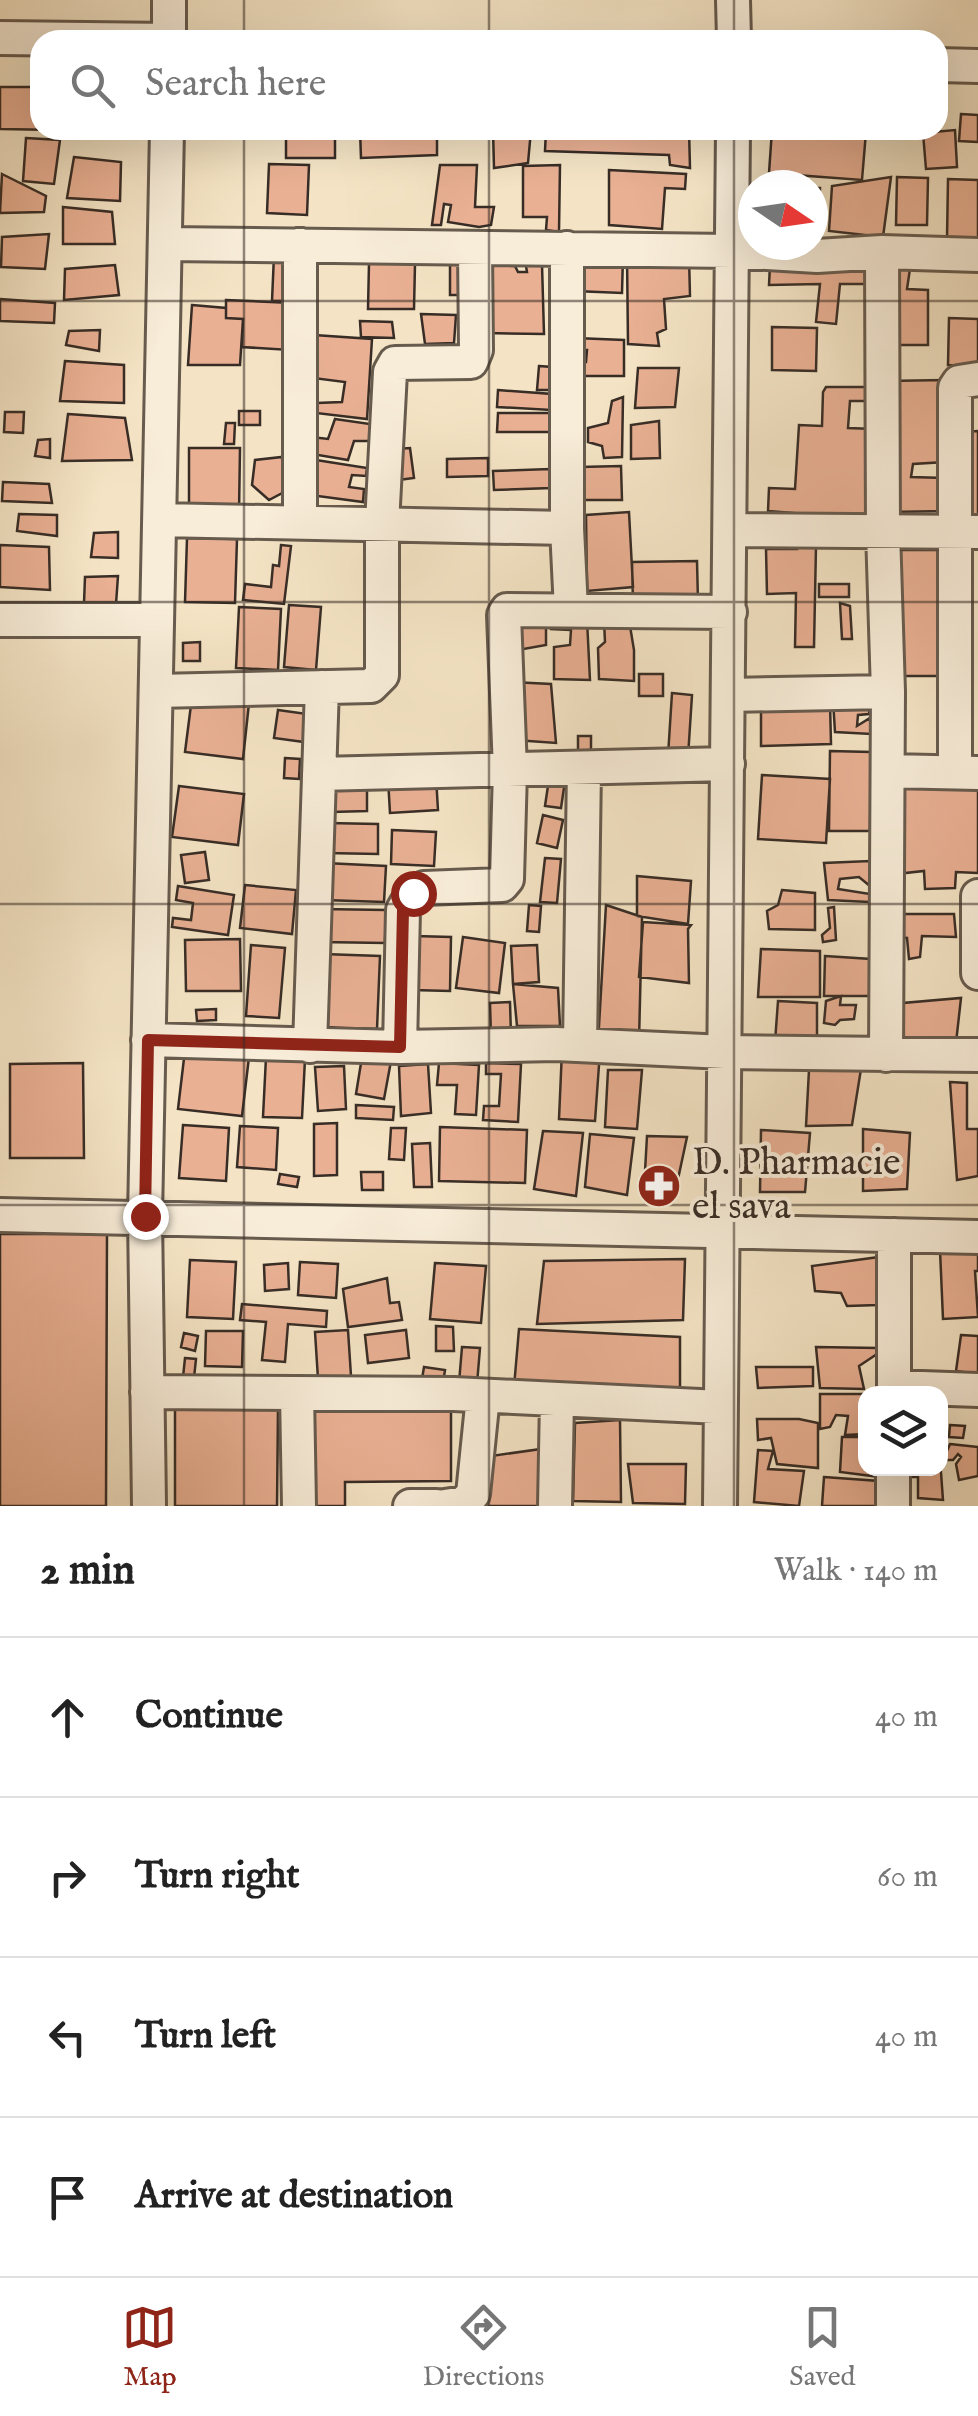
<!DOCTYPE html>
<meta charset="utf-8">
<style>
body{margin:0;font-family:"IM FELL English",serif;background:#f2f2f2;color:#222}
.controls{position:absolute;right:30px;bottom:30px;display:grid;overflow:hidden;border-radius:20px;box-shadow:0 10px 40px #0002}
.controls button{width:90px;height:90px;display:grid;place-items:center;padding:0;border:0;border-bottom:2px solid #e0e0e0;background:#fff;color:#222;font:50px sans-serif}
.compass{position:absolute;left:738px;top:170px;width:90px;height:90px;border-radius:50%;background:#fff;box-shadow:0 10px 40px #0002;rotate:103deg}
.stop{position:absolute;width:30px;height:30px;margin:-22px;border:8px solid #8f2418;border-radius:50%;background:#fff}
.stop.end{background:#8f2418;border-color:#fff;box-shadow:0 2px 10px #0008}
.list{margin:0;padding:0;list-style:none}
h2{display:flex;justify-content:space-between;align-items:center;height:130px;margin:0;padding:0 40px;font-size:42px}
h2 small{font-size:32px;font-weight:400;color:#767676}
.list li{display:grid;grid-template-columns:65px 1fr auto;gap:30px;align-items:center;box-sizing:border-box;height:160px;padding:0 40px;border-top:2px solid #e0e0e0}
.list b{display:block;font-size:38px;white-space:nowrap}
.list em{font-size:32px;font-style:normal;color:#767676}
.icon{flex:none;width:55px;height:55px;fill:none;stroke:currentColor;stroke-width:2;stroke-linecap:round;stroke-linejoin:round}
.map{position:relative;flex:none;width:978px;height:1506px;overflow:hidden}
.search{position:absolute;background:#fff;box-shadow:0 10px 40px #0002;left:30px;right:30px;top:30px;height:110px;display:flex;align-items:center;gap:25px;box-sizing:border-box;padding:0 35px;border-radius:30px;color:#767676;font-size:38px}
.sheet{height:770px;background:#fff}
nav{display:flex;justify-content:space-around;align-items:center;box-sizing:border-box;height:140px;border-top:2px solid #e0e0e0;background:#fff;font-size:28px;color:#767676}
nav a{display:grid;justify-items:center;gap:5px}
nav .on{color:#8f2418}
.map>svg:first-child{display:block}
.building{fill:#e9b093;stroke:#382d26;stroke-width:2.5}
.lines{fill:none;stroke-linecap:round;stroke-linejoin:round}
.minor-casing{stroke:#675b4e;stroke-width:38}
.minor{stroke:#f8edd9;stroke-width:32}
.route{stroke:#8f2418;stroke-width:12}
.grid{fill:none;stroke:#382d26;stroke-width:2.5;stroke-opacity:0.55}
.labels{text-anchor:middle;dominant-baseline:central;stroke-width:8;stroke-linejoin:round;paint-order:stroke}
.poi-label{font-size:38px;fill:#382d26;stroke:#f8edd9;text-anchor:start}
</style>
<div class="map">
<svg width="978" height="1506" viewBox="0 0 978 1506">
<rect width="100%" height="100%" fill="#f4e4c5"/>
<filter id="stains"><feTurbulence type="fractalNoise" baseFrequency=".002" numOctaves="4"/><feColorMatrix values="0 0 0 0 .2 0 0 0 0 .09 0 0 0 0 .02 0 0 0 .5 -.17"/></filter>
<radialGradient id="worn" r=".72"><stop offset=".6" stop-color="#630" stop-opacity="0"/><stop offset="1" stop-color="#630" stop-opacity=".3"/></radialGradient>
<path class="building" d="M0,87H40V130H58L0,129Z
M961,114L978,115V142L959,141Z
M286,130H335V158H286Z
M360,130H437V155L361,158Z
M493,130H531L528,163L494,168Z
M546,130H689L690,168L670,165L669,155L545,151Z
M772,130H908V135L866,132L862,180L769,173Z
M955,130L957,167L926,169L923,133Z
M26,138L60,140L54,184L23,181Z
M74,157L121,162L120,201L67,198Z
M269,164L309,165L307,215L267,213Z
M440,165H477L475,207H494L491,225L479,227L448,222L451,205L444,204L441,225H432Z
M560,165L559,232L546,230L547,217H523V166Z
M609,170L686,174L685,189L665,188L662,229L609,225Z
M2,174L46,196L44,212L0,213Z
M891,177L883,237L829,231L832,186Z
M897,177L928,178L927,225H896Z
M948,179L978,180V239H947Z
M813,188H820L817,256L813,245Z
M63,207L112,212L115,244H63Z
M49,234L45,269L1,267L2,237Z
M579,252L605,257L606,266L617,267L618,257L623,256L622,293L575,291Z
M274,255H288L287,301H272Z
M627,255L689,257L690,296L664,299L666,329L657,333L659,346L628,344Z
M450,262H465L464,295H450Z
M890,262H911L907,289L928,290V345H891Z
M369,263L415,264L414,309H368Z
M542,264L544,334L485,333L488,265L515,266L518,272H527L526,266Z
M867,264V284H840L836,324L816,322L820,284L769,285L770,265Z
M115,265L119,295L64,300L65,269Z
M0,299L55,303L54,323L0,321Z
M226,300L292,303L290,350L242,347L243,319L226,318Z
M192,305L226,308V318L243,319L240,365H188Z
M421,314L456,315L454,343L425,344Z
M949,318L978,319V366L948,365Z
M360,321L392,322L394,338L361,337Z
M772,327L817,328L816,371L772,370Z
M100,330L99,351L66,345L69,331Z
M314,335L372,339L367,419L316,413L317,403L342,402L345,382L313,378Z
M575,338L624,340V376H574L575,371L584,369L575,368V362H586L587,350H574Z
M65,361L124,365V403L60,401Z
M539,366L552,367L550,390H537Z
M638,368H679L675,407L635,408Z
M944,380L945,462L913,464L911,477L945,478L946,511L889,512L887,381Z
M826,387H868V401H850L848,428L874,429L868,519L768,511L769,488L795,489L799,425L822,426L823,392Z
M498,390L552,394L551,410L497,407Z
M623,397L622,457L604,458L602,446L588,442V428L608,423L612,401Z
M239,411H260V425H239Z
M5,412H24L23,433L4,432Z
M498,413H552V432H497Z
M68,414L125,418L132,460L62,461Z
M335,419L370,424L371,441H354L348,460L312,454L311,437L328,439Z
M659,421L660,458L631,459V425Z
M226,423H235L234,444H224Z
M978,431V523L966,524L965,432Z
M50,439V458L35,456L38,440Z
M189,448H240L239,514H189Z
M410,448L414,478L398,480L396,449Z
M282,457L284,492L269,500L252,485L255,460Z
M488,458V476L447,477V459Z
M316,460L367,468L366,476L352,475L349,487L364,489L363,502L310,495Z
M621,466L622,500H580V467Z
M550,469L551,488L494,490L493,471Z
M3,482L49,484L52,503L2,501Z
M629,512L633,587L587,591L586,515Z
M19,514L57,515V536L17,531Z
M118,532V558L91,557L94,533Z
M187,538L237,539L235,603L185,602Z
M0,545L49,547L50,590L0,587Z
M281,545L291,546L284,604L243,600L245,584L271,587L273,565L279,566Z
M797,546H816L814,647H795L796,593L767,594L766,549H797Z
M898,550H943L942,676H897Z
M697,561L698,602L633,603L632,562Z
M118,576L116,604L84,603L85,577Z
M819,584H849V597H819Z
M840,603L850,606L852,639H842Z
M289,605L321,607L316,670L284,667Z
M239,607L281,609L278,670L236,668Z
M551,617L587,620L590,680L554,679V647L570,645L571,630L551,629Z
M508,619L546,621V645L507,652Z
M629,620L634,650V681L599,679L598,648L605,642L604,621Z
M200,642V661H183V643Z
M639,674H663V696H639Z
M511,682L551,684L556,743L515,740Z
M672,693L692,695L688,757L668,756Z
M192,697L249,703L243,759L185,752Z
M871,698L869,714L858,715L857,726L870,718L871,734L835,732L833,700Z
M830,702L831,744L761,746V704Z
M278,710L307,714L304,742L274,738Z
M578,736H591V752H578Z
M830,751L871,752L870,831H829Z
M285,758L300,759L299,779L284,778Z
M762,775L830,779L826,843L758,839Z
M436,777L438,810L390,813L388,779Z
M549,779L565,781L561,808L545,806Z
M367,780V811L332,812L331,781Z
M978,785V873L956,872L955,888L925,889L924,871L896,874L898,787Z
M179,786L244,794L238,845L172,837Z
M543,815L563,820L557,848L537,843Z
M327,823L378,824V854L326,853Z
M392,830L436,832L434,866L391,864Z
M205,852L209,880L185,883L181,855Z
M545,858L561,859L557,903L540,902Z
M870,861V886L859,877L840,879L838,889L870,894L869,902L828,900L824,863Z
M325,863L386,866L384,902L324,900Z
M637,876L691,881L688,924L637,916Z
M245,885L296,890L292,934L240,928Z
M178,886L234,895L228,935L172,927L173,918L191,920L193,903L176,900Z
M782,890L815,893V930L769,929L767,911L778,905Z
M529,905L541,906L539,932L527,931Z
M606,905L642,917L639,1041L598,1043Z
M834,907L836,940L823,942L822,935L830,928L828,908Z
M320,909L386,910L385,943L320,942Z
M897,914H954L956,937L922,936L920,957L909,959L907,938L896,937Z
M643,922L691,925L688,929L689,983L639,977Z
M414,936L451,937L450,991L412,990Z
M463,937L505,943L499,993L456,988Z
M240,939L241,991H186L185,940Z
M251,945L285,948L279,1018L246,1016Z
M537,945L539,982L513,984L511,946Z
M761,949L820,951V997H758Z
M323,954L380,956L377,1029L319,1027Z
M825,956L871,959V996H824Z
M513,984L558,988L560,1026H517Z
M841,996L840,1005H856L854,1019L840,1020L835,1025L824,1023L826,1001Z
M961,998L956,1043L900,1040L903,1003Z
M778,1001L817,1003V1045L775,1042Z
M510,1002L511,1036L491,1037L490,1003Z
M216,1009V1020L197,1021L196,1010Z
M185,1050L249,1057L242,1116L178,1109Z
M562,1050L600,1051L595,1121L559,1119Z
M266,1057L305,1059L302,1118L263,1117Z
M362,1057L391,1061L384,1099L356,1094Z
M83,1063L84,1158H10V1064Z
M439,1063L479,1065L476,1115L455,1114L457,1085H437Z
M486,1063L521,1064L518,1122L483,1120L484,1106H499L501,1074H486Z
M428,1064L431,1113L401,1116L399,1066Z
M344,1066L346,1109L318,1111L315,1067Z
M861,1069L852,1125L806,1126L809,1070Z
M608,1070H642L637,1129L605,1127Z
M950,1082L967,1083V1129H978V1176L957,1180Z
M356,1105L394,1107L393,1120L356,1118Z
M337,1123V1175L314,1176V1124Z
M183,1125L229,1128L226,1181L179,1178Z
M240,1126L278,1128L276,1170L237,1167Z
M440,1127L527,1130L525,1183L439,1181Z
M391,1128H406L404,1160L389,1159Z
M863,1129L910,1133L907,1189L863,1191Z
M761,1130L810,1133L805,1192H760Z
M543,1131L583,1133L576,1196L534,1189Z
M590,1134L634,1138L627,1195L585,1187Z
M647,1136L687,1137L675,1193L644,1189Z
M430,1143L432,1187H414L412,1144Z
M361,1172H383V1190H362Z
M280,1174L299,1177L297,1187L278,1184Z
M0,1234H107L106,1506H0Z
M978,1248V1271H975L978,1317L943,1319L940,1250Z
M879,1257L878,1305L847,1306L841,1293L815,1291L812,1266Z
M685,1259L683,1320L537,1324L544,1261Z
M190,1260L236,1262L233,1319L187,1317Z
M300,1262L338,1264L336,1298L298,1295Z
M288,1263L289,1289L265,1291L264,1265Z
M435,1263L486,1266L481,1323L430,1319Z
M387,1278L390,1303L399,1302L402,1320L348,1327L343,1289Z
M242,1304L327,1311L326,1327L288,1324L285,1362L262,1360L266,1322L240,1320Z
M436,1326L453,1327L454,1351H436Z
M519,1329L680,1337V1393L514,1387Z
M348,1330L351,1376L318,1379L315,1332Z
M406,1330L409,1358L368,1363L365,1335Z
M206,1331H243L242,1367L205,1366Z
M184,1333L198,1336L195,1351L181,1347Z
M961,1335L978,1336V1380H972L970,1373L956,1371Z
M462,1347L480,1348L477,1384L459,1383Z
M816,1347L878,1348L877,1354L859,1366L864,1389L820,1388Z
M185,1358L196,1359L194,1378L183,1377Z
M424,1367L445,1370L443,1383L422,1379Z
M756,1367H813V1386L758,1388Z
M820,1394H866V1434L845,1435L848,1416L836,1415L830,1427L820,1429Z
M940,1401L947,1402L945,1453H940Z
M311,1403H451V1481L345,1482V1506H311Z
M175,1409H278L277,1506H175Z
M757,1419H799L818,1423V1468L777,1464L771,1438L758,1440Z
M620,1420L621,1502L573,1501L575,1423Z
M950,1425L965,1426L963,1438L949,1437Z
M842,1437H866V1468H881L880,1477L840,1472Z
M950,1444L978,1447V1476L959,1480L956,1464L961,1457L958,1454L953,1460H943Z
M548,1448L547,1506H487L491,1456Z
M758,1450L773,1451L768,1469L804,1471L799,1506L754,1502Z
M940,1459L943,1500L918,1498V1477H908L909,1468H940Z
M628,1464H686L685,1504L633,1503Z
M824,1477L879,1481L877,1506H822Z"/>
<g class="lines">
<g class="minor-casing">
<path id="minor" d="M733,0L734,40
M0,38L172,40
M169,40V0
M938,65L978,66
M166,244L732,251L817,256L882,252L978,255
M300,245V522
M567,248V528L571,610
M882,252L883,531L888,692L886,1055
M160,520L567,528
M731,530L978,532
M0,620H157
M156,691L371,686L382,675V524L390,372L395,363L471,362L476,350L475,249
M729,695L888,692
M889,771L978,773
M955,772V388L959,382L978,379
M319,774L728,764
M978,896V973
M148,1040L400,1047L556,1044L725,1052L978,1055
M580,1045L584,768
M310,1046L322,687
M400,1047L403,910C409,899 412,893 424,888L502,885L507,879L510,770L504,615L507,610L730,612
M0,1215L978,1237
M894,1387L978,1390
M147,1392L454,1394L720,1407
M297,1393L299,1506
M894,1394V1235
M149,1506L145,1216L167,130
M410,1506H436
M445,1506L464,1503L473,1494L483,1396
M555,1506L557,1399
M720,1506L733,130
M893,1506V1468"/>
</g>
<use href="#minor" class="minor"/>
</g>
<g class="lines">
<path class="route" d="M145,1216L148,1040L400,1047L403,910L413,893"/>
</g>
<path class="grid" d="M244,0V40M489,0V40M734,0V40M244,130V1506M489,130V1506M734,130V1506M0,301H978M0,602H978M0,904H978M0,1205H978"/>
<defs>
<g id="pharmacy-disc" transform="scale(2.25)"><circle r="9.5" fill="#8f2418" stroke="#f8edd9"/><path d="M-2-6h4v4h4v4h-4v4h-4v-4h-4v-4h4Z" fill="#fff"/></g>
</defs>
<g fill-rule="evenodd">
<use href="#pharmacy-disc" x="659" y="1186"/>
</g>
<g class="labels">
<g class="poi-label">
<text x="692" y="1164">D. Pharmacie<tspan x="692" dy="44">el sava</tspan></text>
</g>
</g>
<rect width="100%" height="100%" filter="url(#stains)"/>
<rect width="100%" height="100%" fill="url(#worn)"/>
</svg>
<div class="controls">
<button><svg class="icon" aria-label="layers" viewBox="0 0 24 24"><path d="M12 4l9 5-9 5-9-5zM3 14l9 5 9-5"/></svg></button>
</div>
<svg class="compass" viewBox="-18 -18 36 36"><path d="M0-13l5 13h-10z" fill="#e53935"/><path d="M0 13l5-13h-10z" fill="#767676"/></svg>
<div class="stop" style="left:413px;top:893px"></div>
<div class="stop end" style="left:145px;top:1216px"></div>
<div class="search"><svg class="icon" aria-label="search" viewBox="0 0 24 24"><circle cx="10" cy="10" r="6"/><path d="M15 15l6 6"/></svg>Search here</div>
</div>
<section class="sheet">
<h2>2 min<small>Walk · 140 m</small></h2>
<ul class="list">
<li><svg class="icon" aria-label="ahead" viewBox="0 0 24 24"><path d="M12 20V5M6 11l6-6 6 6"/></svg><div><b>Continue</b></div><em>40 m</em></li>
<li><svg class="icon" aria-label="right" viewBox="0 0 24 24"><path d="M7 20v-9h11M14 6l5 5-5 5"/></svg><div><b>Turn right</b></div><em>60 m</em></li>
<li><svg class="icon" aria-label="left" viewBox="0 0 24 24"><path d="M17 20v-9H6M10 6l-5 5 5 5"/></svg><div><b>Turn left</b></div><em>40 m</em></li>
<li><svg class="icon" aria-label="arrive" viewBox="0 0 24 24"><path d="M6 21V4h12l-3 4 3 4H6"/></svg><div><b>Arrive at destination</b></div></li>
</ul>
</section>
<nav>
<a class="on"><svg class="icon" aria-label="map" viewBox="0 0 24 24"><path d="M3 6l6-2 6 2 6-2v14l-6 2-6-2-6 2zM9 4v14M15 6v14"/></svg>Map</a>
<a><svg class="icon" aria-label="directions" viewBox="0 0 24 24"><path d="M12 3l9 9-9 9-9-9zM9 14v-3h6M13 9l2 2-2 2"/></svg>Directions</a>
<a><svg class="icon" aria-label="saved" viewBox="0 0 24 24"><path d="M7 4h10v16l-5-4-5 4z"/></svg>Saved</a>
</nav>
